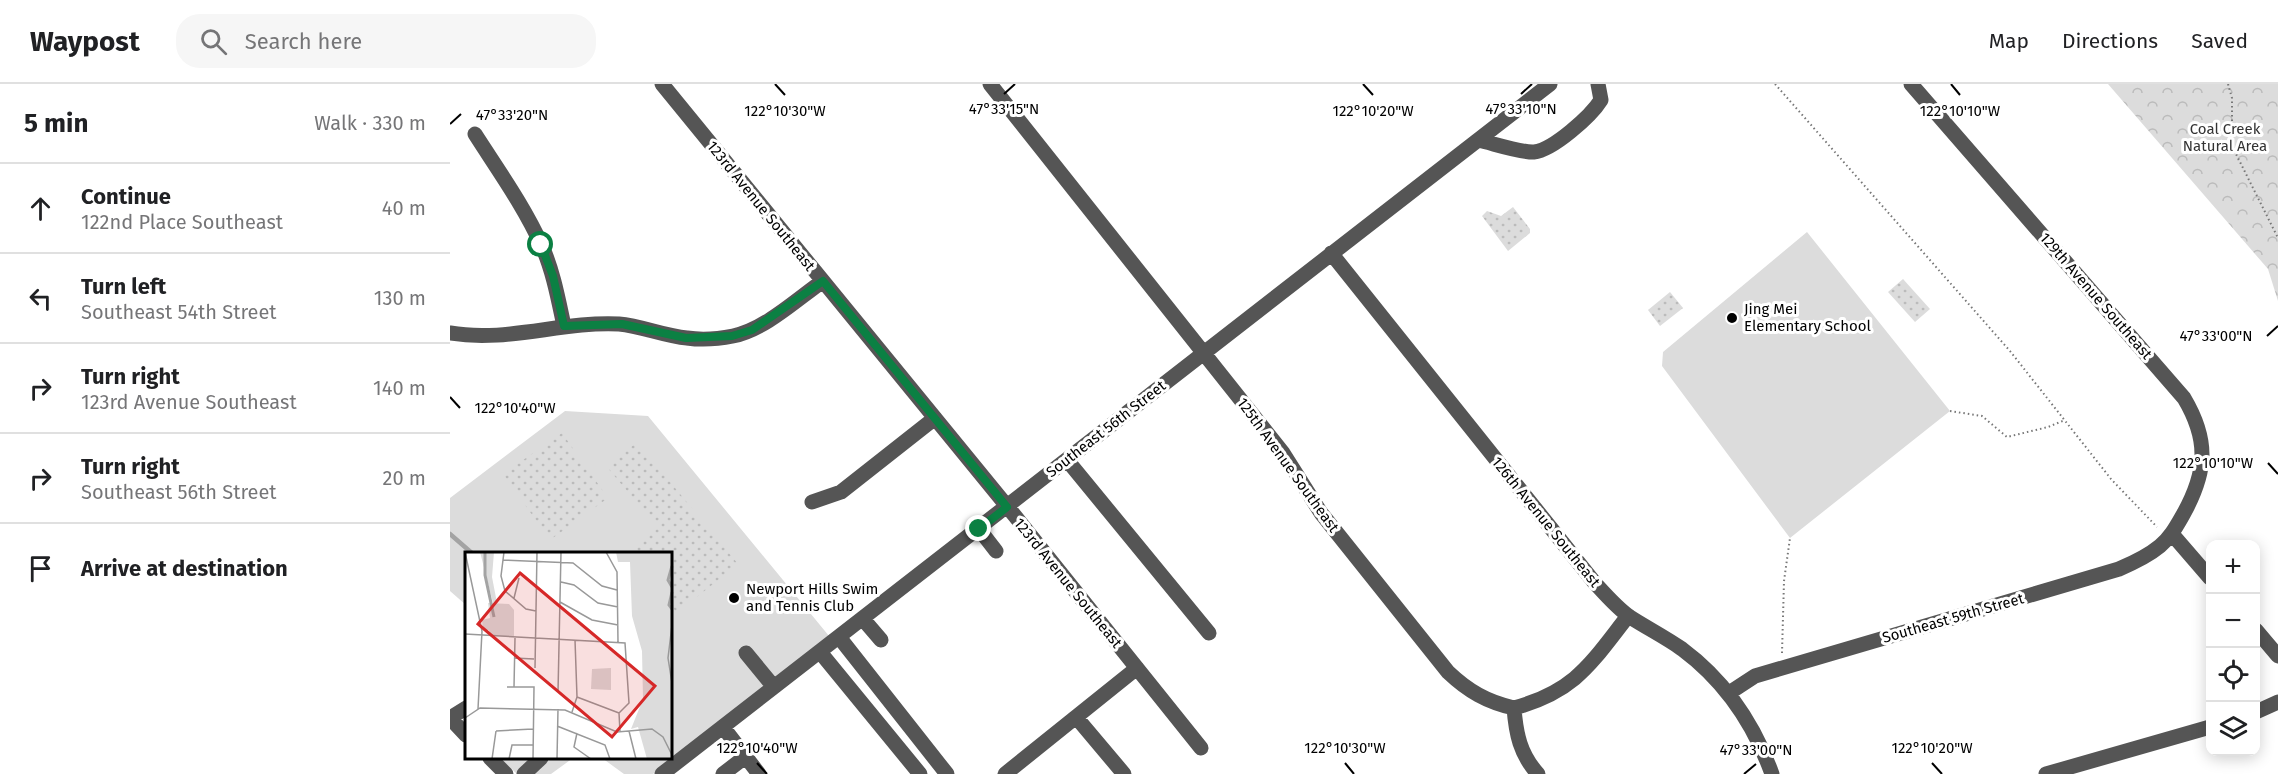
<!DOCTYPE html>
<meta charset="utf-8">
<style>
body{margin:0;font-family:"Fira Sans",sans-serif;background:#f6f6f6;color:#202124}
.controls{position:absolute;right:18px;bottom:18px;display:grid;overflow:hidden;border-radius:12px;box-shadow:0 3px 15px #0003}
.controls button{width:54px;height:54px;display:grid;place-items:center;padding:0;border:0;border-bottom:2px solid #e0e0e0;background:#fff;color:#202124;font:30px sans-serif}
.stop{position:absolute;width:18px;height:18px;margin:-14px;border:4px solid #0b8043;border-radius:50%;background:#fff}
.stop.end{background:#0b8043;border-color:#fff;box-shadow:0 2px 6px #0008}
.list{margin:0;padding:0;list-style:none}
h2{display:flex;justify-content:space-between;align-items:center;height:78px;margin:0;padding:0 24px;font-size:26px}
h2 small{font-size:20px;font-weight:400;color:#757577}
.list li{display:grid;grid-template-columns:39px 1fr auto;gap:18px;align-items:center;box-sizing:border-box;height:90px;padding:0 24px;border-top:2px solid #e0e0e0}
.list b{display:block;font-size:22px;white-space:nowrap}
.list p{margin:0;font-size:20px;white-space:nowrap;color:#757577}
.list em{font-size:20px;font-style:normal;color:#757577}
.icon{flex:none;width:33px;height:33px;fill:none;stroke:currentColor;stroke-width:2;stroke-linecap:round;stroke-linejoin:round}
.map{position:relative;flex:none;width:1828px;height:690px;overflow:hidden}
header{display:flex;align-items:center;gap:36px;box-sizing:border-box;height:84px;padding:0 30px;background:#fff;border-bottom:2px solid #e0e0e0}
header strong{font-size:28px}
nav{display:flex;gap:33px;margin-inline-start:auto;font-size:21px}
.search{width:420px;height:54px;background:#f6f6f6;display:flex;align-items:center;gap:15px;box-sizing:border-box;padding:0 21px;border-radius:24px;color:#757577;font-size:22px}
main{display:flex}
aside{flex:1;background:#fff}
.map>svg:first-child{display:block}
.grass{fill:#dcdcdc}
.forest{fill:url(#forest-crowns)}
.park{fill:url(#park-dots)}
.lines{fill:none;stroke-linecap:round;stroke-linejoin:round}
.stream{stroke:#a3a3a3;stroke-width:4.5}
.path{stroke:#777;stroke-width:2;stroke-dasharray:1.5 3;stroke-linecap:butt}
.minor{stroke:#555;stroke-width:15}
.route{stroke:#0b8043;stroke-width:8}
.ticks{fill:none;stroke:#000;stroke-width:2}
.poi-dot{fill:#000;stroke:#fff;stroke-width:2}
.labels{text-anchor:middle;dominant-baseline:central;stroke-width:6;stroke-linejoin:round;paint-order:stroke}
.park-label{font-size:15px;fill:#333;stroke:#fff}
.street-label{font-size:15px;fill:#000;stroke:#fff}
.poi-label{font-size:15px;fill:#000;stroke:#fff;text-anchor:start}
.inset-river{fill:none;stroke:#a3a3a3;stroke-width:3}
.inset-road{fill:none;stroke:#999;stroke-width:1.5}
.view{fill:#d62828;fill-opacity:0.15;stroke:#d62828;stroke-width:3}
.inset-edge{fill:none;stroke:#000;stroke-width:3}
.ticks-label{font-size:15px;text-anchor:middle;fill:#000;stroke:#fff;stroke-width:6;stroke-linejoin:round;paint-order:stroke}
</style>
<header>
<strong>Waypost</strong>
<div class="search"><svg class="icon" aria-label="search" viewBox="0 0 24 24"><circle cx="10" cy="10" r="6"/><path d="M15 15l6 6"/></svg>Search here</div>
<nav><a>Map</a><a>Directions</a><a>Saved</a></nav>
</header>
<main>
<aside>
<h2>5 min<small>Walk · 330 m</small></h2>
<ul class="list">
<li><svg class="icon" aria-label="ahead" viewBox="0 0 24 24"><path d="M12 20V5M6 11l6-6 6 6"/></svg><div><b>Continue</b><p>122nd Place Southeast</p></div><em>40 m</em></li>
<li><svg class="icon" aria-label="left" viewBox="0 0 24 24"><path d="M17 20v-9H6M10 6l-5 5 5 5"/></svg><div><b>Turn left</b><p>Southeast 54th Street</p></div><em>130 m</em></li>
<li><svg class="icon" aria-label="right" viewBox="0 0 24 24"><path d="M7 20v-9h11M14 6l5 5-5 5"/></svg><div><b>Turn right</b><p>123rd Avenue Southeast</p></div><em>140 m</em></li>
<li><svg class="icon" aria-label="right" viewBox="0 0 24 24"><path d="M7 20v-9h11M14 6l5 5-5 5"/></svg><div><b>Turn right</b><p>Southeast 56th Street</p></div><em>20 m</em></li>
<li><svg class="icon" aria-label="arrive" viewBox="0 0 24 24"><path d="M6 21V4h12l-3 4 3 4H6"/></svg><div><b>Arrive at destination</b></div></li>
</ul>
</aside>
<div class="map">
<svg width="1828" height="690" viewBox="0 0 1828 690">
<defs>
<pattern id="forest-crowns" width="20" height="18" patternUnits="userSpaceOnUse" patternTransform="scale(1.5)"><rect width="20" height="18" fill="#dcdcdc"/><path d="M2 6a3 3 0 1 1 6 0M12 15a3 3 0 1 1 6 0" fill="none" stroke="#bbb"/></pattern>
<pattern id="park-dots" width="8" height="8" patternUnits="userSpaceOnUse" patternTransform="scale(1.5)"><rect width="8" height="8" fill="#dcdcdc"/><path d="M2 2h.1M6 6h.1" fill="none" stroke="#bbb" stroke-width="1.8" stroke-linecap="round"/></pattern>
</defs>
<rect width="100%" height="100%" fill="#fff"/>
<path class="grass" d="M1357,148L1500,327L1340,454L1212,282L1213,268Z
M115,327L198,332L379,552L203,690H174L152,674H220V470H16V521L0,507V414Z
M50,674H123L101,690H67Z"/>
<path class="forest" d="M1658,0H1828V217L1818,185Z"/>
<path class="park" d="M1063,123L1080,145V149L1058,167L1032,132L1037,127L1051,132Z
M1453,195L1480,225L1465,238L1438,208Z
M1220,208L1233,224L1210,242L1198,226Z
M112,349L158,414L100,456L53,390Z
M187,358L288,480L227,529L221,521L220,470L178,468L208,444L157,383Z"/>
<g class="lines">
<path class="stream" d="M0,450L23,470"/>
<path class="path" d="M1325,0L1560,267L1661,395L1707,443
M1778,0L1782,14V62L1828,154
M1500,327L1532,332L1557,353L1598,343L1615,336
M1332,569L1334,497L1340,454"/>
<path class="minor" d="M212,0L565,432L751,664
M540,0L833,369L871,429L998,588C1018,607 1037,618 1064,624C1066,650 1070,670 1088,690
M25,50C48,86 74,122 92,162C103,187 108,214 114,242
M1028,56C1042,59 1072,69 1084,68C1103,66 1141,32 1151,16L1148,0
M881,169L1144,498C1155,510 1167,524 1180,533C1197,544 1215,553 1232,565C1275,597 1304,640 1322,690
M0,249C56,259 112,237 169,240C192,242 214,252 237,254C251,256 268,255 283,252C314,246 346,216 373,197
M617,376L759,549
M362,418L391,408L485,334
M529,445L546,467
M1722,450L1760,494
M413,535L431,556
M1806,546L1828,572
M389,553L497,690
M370,568L470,690
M296,569L324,603
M1279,609L1305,592L1669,485C1683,479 1698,472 1710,462C1721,453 1727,441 1734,429C1757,387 1759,356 1734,314L1461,0
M1064,624C1126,607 1141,579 1178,532
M1806,628L1828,618
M626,633L674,690
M0,634L16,651
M0,634L16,624
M273,643L309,690
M40,674L56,690
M74,690L91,674
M212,690L1100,0
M273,690L295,673
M555,690L687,584
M1596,690L1760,643"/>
</g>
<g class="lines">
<path class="route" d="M91,161L103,192L114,242L172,240L236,254L282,252L302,246L373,197L557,423L529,445"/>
</g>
<path class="ticks" d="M325,0L335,11M913,0L923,11M1501,0L1510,11M554,10L565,0M1071,10L1082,0M0,40L11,30M1817,252L1828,242M0,313L10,324M1818,379L1828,390M307,679L317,690M895,679L904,690M1482,679L1492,690M1294,690L1306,680"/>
<g class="poi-dot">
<circle cx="1282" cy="234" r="6"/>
<circle cx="284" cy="514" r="6"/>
</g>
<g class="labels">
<g class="park-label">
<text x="1775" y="45">Coal Creek<tspan x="1775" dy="17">Natural Area</tspan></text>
</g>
<g class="street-label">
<text transform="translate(311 122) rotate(51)">123rd Avenue Southeast</text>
<text transform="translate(1646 212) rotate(49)">129th Avenue Southeast</text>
<text transform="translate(656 345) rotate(-38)">Southeast 56th Street</text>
<text transform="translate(838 381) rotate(54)">125th Avenue Southeast</text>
<text transform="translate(1096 438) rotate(51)">126th Avenue Southeast</text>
<text transform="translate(618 499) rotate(51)">123rd Avenue Southeast</text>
<text transform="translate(1503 534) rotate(-16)">Southeast 59th Street</text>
</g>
<g class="poi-label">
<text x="1294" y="225">Jing Mei<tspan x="1294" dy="17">Elementary School</tspan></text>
<text x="296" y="505">Newport Hills Swim<tspan x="296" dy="17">and Tennis Club</tspan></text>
</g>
</g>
<g transform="translate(15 468)">
<rect width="207" height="207" fill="#fff"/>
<path d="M23,51L44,52L49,58V85L26,84L24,78H18L17,68L25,66ZM146,116V138L126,137L127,117Z" fill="#dcdcdc"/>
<path d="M15,0H29L27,25L32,51H28ZM151,0H207V207H182L173,175L166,177L178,147L177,99L167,64L165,10H153Z" fill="#dcdcdc"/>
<path class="inset-river" d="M20,0V23L29,65M207,14L203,28L207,35M207,40L204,53L207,57"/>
<path class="inset-road" d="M0,0L17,79L13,157M39,0L36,24L40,39L61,57L71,59M141,0L152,20L153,90M38,8L108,11L137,34L152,38M96,30L109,33L133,51L153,55M49,46L54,26M95,50L127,68L153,73M207,73L203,106L207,131M0,82L160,91L164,151L154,161M49,106L69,107M70,116L72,0M42,135H69L68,207M49,135L50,86M93,140L96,0M112,145L154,161M107,160L112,145L110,88M154,161L155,180M0,166L15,156L100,158L152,180L187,177L198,185L207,203M92,174L140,193L145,207M31,179L68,177M164,179L171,207M112,181L109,195L126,207M27,207L31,179M44,207L47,193H68M92,207L93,157"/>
<path class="view" d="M55,21L190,134L147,185L13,72Z"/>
<rect width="207" height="207" class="inset-edge"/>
</g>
<g class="ticks-label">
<text x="554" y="30">47°33'15"N</text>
<text x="1071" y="30">47°33'10"N</text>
<text x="335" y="32">122°10'30"W</text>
<text x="923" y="32">122°10'20"W</text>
<text x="1510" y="32">122°10'10"W</text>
<text x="62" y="36">47°33'20"N</text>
<text x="1766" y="257">47°33'00"N</text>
<text x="65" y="329">122°10'40"W</text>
<text x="1763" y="384">122°10'10"W</text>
<text x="307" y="669">122°10'40"W</text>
<text x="895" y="669">122°10'30"W</text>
<text x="1482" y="669">122°10'20"W</text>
<text x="1306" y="671">47°33'00"N</text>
</g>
</svg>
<div class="controls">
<button>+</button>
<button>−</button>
<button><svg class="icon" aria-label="locate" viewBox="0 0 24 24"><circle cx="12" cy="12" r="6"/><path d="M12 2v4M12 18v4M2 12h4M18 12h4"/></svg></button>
<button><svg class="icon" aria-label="layers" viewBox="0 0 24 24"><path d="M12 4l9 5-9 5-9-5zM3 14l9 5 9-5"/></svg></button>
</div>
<div class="stop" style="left:91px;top:161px"></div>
<div class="stop end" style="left:529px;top:445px"></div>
</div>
</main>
